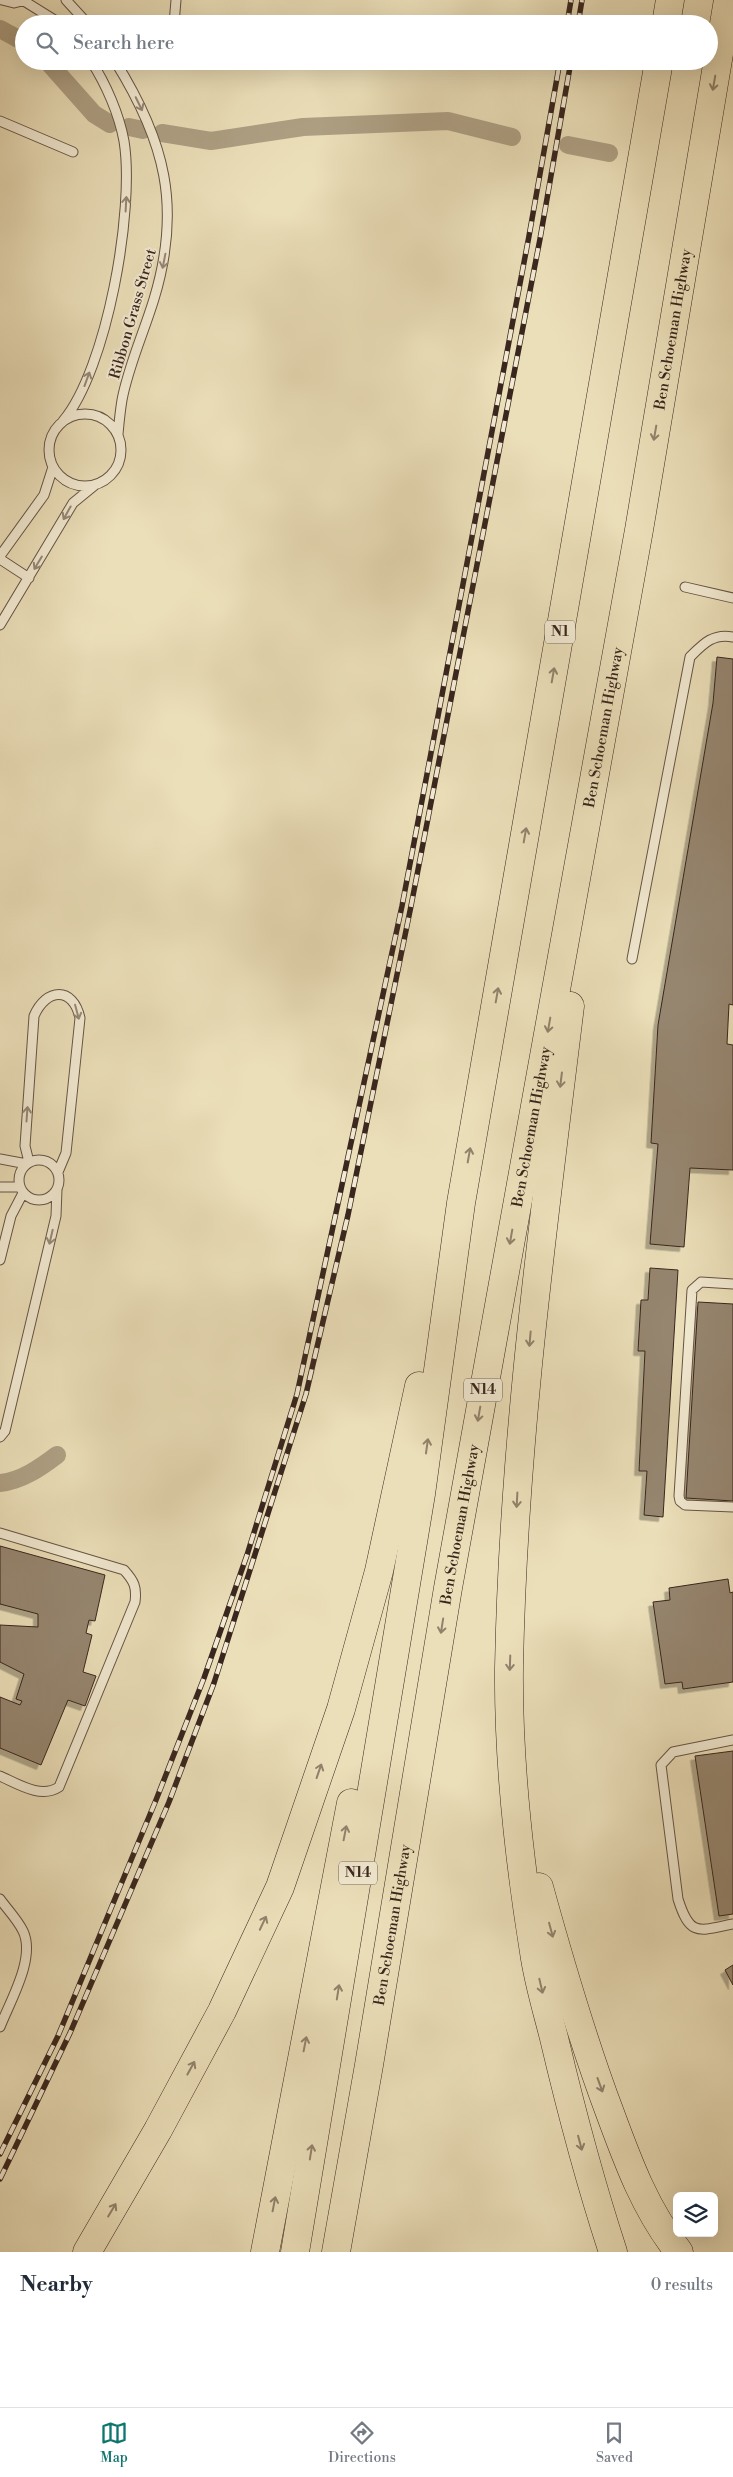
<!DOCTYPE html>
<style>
body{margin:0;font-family:"Libre Bodoni",serif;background:#f2f2f3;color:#1f2937}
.controls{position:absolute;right:15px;bottom:15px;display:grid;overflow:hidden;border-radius:8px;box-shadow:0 5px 20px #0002}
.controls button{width:45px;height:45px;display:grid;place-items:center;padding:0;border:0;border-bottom:1px solid #e0e1e3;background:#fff;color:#1f2937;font:25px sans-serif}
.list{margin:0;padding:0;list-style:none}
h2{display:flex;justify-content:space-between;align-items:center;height:65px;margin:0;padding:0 20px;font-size:21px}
h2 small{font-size:16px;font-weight:400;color:#747a83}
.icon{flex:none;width:28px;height:28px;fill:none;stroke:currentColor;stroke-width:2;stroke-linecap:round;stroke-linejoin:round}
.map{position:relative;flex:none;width:733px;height:2252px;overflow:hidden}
.search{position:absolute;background:#fff;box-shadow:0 5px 20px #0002;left:15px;right:15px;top:15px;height:55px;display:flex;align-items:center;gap:12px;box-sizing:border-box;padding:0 18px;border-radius:28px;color:#747a83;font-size:19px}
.sheet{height:155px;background:#fff}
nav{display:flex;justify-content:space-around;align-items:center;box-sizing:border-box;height:70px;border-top:1px solid #e0e1e3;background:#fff;font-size:14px;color:#747a83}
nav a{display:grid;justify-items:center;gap:2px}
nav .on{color:#0f766e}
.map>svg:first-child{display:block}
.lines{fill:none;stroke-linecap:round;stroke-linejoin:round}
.canal{stroke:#aea084;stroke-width:18}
.building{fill:#96866f;stroke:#39261e;filter:url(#shadow)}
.service-casing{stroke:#665445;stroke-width:11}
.motorway-casing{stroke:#39261e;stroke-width:29}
.service{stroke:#f2ead2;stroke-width:9}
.motorway{stroke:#ebdfb9;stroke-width:28}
.rail-casing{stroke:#39261e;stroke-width:5.5}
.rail{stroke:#f2ead2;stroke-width:4;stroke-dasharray:11;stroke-linecap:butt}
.oneway{stroke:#92826c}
.oneway2{stroke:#968878}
.labels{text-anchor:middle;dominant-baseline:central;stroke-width:4;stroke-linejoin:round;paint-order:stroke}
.shield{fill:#f2ead2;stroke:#706154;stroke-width:1}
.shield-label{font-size:14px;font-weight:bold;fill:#39261e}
.street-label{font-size:15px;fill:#39261e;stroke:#f2ead2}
</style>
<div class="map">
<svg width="733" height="2252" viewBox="0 0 733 2252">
<defs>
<filter id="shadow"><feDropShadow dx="-4.5" dy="4.5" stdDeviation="0" flood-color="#0004"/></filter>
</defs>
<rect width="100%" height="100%" fill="#ebdfb9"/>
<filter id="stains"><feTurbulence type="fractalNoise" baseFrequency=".004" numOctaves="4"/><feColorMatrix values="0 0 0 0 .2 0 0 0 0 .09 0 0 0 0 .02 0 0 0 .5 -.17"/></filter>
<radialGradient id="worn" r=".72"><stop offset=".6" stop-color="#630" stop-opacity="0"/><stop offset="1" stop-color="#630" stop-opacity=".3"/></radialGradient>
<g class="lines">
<path class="canal" d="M0,29L24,42
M47,61L94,114L110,124
M129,127L143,130
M162,133L211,141L303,127L448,121L512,137
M568,145L609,153
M0,1483C21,1481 40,1468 57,1455"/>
</g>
<path class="building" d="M717,657L733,659V1005L729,1004L727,1044L733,1045V1170L690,1168L684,1247L650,1244L658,1144L651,1143L658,1025L713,703Z
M650,1268L678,1270L663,1517L644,1515L647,1471H639L645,1351H638L641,1300H648Z
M698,1302L733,1304V1501L686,1498Z
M0,1546L105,1575L95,1621L89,1620L86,1633L92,1635L83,1672L96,1676L85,1706L68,1700L41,1765L0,1748V1697L20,1705L22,1701L16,1699L24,1674L0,1662V1625L38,1627V1614L0,1604Z
M728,1579L730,1593L733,1592V1682L683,1689L682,1682L665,1684L653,1602L670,1600L669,1588Z
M733,1751V1914L719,1916L695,1756Z
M733,1965V1985L725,1970Z"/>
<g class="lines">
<g class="service-casing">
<path id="service" d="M2,0L14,3L26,0
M66,0L88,24
M24,1L61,24
M174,24L176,0
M115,61C165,141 182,207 154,299C144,332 128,367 122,400C120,412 119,423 118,434
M0,121L73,152
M49 450a36 36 0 1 1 72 0a36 36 0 1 1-72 0Z
M63,421C107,369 135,209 124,141C119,114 106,84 91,61
M0,556L44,495L53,467
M0,559L29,578
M685,587L733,598
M0,625L73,503L95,485
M632,959L690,657C703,644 713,633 733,637
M0,1159L27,1164
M19 1180a20 20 0 1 1 40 0a20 20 0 1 1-40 0Z
M29,1162L25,1146L34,1016C46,988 73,986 80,1018L66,1153L58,1172
M0,1187H20
M0,1260L11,1216L23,1193
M733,1284L701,1282L692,1290L679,1496L680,1501L685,1505L733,1507
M0,1437L5,1431L56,1216L57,1189
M0,1533L124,1570C134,1581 137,1587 135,1602L59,1787C41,1799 18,1784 0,1776
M733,1740L673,1752L661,1765L678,1899C690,1937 698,1931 733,1924
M0,1899C7,1909 17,1919 23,1931C36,1958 10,2001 0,2027"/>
</g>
<g class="motorway-casing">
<g id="motorway">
<path d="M666,24L670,0"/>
<path d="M570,1006C543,1226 513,1446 509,1668C508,1763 519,1859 534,1952C538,1981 547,2010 554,2038C571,2110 590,2182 613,2252"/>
<path d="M539,1887C560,1963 582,2039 610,2113C628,2162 646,2211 679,2252"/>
<path d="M87,2252L158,2130L222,2011L280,1887L341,1709L379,1571L419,1386"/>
<path d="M265,2252L351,1803"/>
<path d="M295,2252L421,1494L461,1203L659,61"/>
<path id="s1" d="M336,2252L369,2065L448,1588L639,530L728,0"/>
</g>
</g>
<use href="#service" class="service"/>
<use href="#motorway" class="motorway"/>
<g class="rail-casing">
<path id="rail" d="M567,24L571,0
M578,24L582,0
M0,2154L58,2036L156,1800L204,1678L247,1555L297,1394L402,906L529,236L560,61
M0,2179L70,2033L169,1802L214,1683L306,1394L348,1215L411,906L540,239L571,61"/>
</g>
<use href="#rail" class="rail"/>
</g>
<defs><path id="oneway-shaft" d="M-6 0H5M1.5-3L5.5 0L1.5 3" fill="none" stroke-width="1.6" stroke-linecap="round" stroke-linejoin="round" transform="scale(1.25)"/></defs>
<g class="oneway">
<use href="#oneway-shaft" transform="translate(714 83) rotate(100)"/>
<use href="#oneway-shaft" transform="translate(655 433) rotate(100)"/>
<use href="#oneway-shaft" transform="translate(553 675) rotate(-80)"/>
<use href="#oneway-shaft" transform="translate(525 835) rotate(-80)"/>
<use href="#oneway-shaft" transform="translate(497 995) rotate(-80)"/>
<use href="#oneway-shaft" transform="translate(549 1025) rotate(100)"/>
<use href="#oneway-shaft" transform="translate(561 1080) rotate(97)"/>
<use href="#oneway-shaft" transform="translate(469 1155) rotate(-80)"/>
<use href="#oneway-shaft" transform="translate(511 1237) rotate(100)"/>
<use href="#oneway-shaft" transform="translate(530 1339) rotate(95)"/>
<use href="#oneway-shaft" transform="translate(479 1414) rotate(100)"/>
<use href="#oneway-shaft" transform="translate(427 1446) rotate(-82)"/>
<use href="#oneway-shaft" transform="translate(517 1500) rotate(93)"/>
<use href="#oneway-shaft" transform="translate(442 1626) rotate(99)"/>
<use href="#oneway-shaft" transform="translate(510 1663) rotate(92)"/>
<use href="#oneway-shaft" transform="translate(319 1771) rotate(-71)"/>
<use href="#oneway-shaft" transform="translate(345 1833) rotate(-79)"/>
<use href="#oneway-shaft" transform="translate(263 1923) rotate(-65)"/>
<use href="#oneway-shaft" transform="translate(551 1930) rotate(75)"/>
<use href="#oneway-shaft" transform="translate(541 1986) rotate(77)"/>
<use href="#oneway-shaft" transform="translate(338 1992) rotate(-81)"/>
<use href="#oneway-shaft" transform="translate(305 2044) rotate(-79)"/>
<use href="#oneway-shaft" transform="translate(191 2068) rotate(-61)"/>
<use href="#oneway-shaft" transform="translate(600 2085) rotate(70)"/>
<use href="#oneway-shaft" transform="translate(580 2143) rotate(75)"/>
<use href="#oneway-shaft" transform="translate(311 2152) rotate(-81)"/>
<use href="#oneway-shaft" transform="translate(274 2204) rotate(-79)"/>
<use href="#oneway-shaft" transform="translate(112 2210) rotate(-59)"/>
</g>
<g class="oneway2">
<use href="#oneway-shaft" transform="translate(139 104) rotate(64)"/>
<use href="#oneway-shaft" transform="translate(126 204) rotate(-87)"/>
<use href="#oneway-shaft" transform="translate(164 261) rotate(101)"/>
<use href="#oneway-shaft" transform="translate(87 379) rotate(-70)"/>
<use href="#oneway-shaft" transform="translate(67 513) rotate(119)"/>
<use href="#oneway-shaft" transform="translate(38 563) rotate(121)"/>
<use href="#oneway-shaft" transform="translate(77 1012) rotate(75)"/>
<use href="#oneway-shaft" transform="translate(27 1114) rotate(-86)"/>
<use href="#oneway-shaft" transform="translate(51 1237) rotate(103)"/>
</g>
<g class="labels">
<g class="shield">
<rect x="545" y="620.5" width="30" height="23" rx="4"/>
<rect x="464" y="1378.5" width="38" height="23" rx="4"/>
<rect x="339" y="1861.5" width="38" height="23" rx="4"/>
</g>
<g class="shield-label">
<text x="560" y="632">N1</text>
<text x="483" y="1390">N14</text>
<text x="358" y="1873">N14</text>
</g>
<g class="street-label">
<text transform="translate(133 314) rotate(-74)">Ribbon Grass Street</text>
<text stroke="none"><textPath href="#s1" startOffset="1952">Ben Schoeman Highway</textPath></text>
<text stroke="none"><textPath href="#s1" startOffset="1548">Ben Schoeman Highway</textPath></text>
<text stroke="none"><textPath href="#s1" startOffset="1142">Ben Schoeman Highway</textPath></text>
<text stroke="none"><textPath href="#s1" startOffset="738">Ben Schoeman Highway</textPath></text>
<text stroke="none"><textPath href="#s1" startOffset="332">Ben Schoeman Highway</textPath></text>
</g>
</g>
<rect width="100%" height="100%" filter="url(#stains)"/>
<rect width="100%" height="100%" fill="url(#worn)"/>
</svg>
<div class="controls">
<button><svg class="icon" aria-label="layers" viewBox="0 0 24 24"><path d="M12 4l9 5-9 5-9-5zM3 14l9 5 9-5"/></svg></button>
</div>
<div class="search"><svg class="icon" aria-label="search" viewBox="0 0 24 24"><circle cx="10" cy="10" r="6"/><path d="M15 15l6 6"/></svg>Search here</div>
</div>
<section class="sheet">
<h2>Nearby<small>0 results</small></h2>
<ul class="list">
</ul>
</section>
<nav>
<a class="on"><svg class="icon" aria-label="map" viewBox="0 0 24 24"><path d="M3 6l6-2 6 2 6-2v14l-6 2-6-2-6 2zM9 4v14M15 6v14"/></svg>Map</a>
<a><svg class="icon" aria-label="directions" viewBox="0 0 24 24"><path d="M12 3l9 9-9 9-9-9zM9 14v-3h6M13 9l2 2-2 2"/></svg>Directions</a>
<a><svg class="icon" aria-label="saved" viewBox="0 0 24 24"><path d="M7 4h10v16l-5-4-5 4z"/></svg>Saved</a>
</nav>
